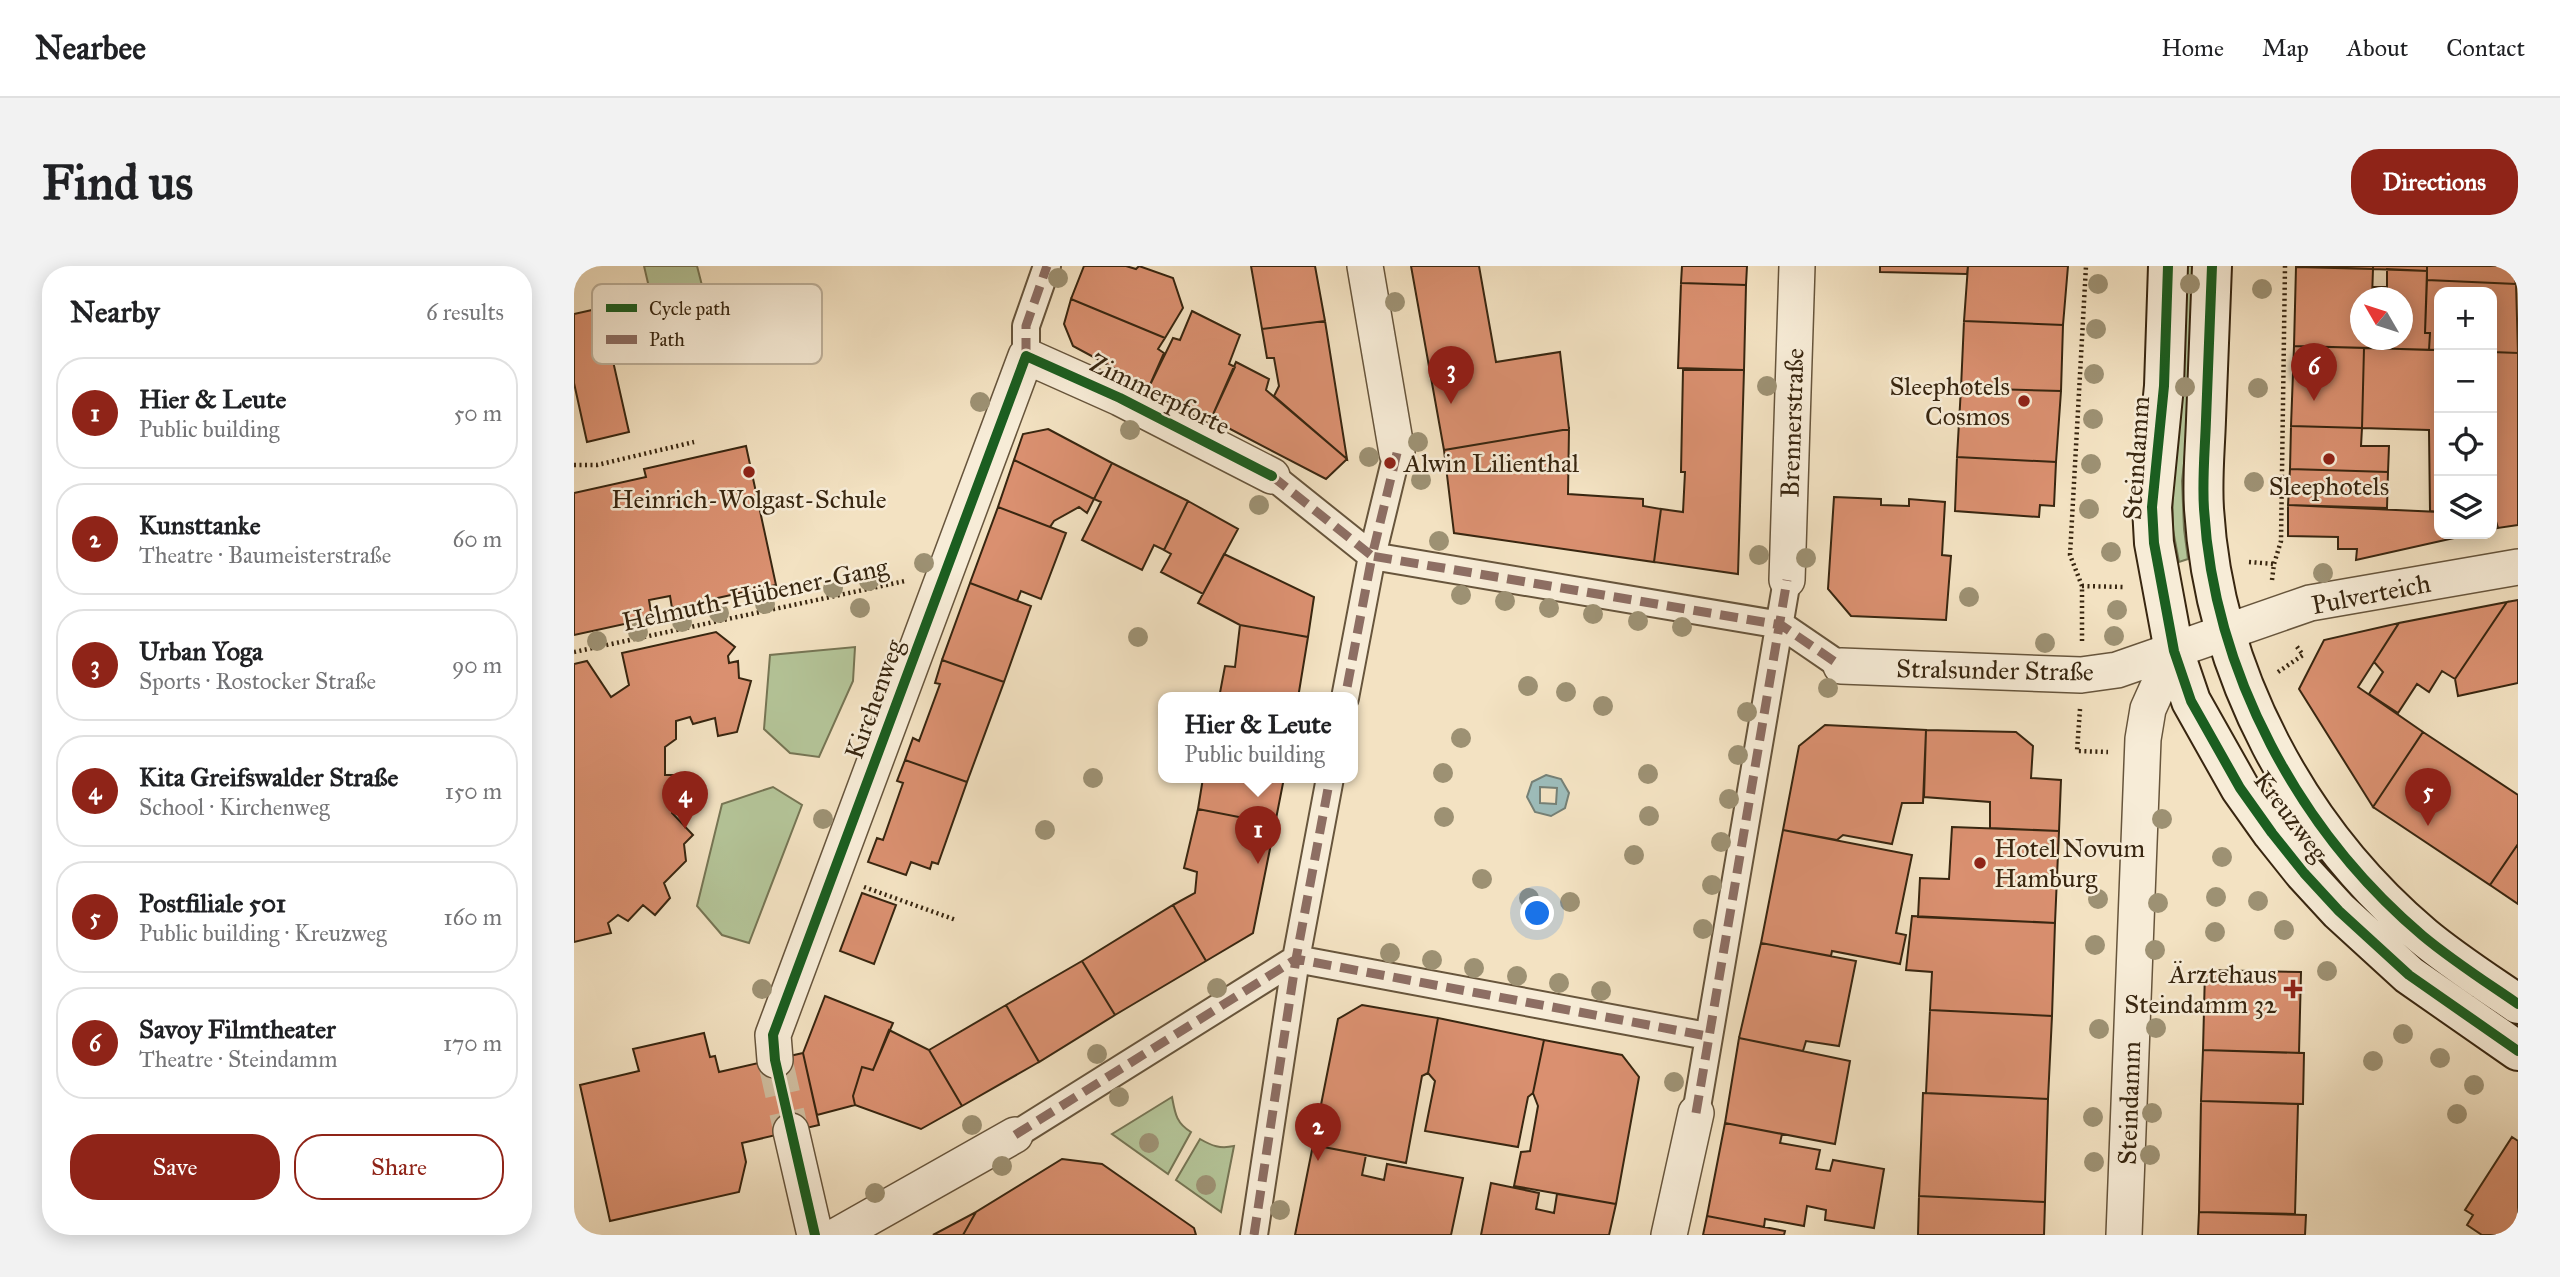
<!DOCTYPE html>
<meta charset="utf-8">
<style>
body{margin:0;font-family:"IM FELL Great Primer",serif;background:#f2f2f2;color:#202124}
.controls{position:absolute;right:21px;top:21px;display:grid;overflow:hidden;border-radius:14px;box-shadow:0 4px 18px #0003}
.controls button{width:63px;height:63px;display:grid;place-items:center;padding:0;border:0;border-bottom:2px solid #e0e0e0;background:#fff;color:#202124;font:35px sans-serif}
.compass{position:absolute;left:1776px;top:21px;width:63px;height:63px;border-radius:50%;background:#fff;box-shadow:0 4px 18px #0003;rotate:309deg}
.you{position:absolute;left:964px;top:648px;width:24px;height:24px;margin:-18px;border:5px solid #fff;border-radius:50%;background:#1a73e8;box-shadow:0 0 0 10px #1a73e833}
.badge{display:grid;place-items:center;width:46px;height:46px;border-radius:50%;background:#8f2418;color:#fff;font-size:23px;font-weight:700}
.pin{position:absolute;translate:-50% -58px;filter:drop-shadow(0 2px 4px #0008)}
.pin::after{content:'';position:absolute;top:37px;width:24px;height:21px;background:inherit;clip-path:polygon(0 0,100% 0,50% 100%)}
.popup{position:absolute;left:584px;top:426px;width:200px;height:91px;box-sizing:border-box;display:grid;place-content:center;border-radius:14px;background:#fff;filter:drop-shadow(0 2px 5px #0005);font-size:23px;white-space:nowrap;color:#757577}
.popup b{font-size:26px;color:#202124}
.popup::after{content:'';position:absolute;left:50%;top:100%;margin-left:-14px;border:14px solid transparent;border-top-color:#fff}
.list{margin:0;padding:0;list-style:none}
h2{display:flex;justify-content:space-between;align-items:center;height:91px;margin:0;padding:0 28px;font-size:30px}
h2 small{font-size:23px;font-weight:400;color:#757577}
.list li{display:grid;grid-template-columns:46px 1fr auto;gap:21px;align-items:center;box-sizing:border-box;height:112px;margin:0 14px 14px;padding:0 14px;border:2px solid #e0e0e0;border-radius:28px}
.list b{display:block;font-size:26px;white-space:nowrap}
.list p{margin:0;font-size:23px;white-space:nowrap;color:#757577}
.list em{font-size:23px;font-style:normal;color:#757577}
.actions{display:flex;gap:14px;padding:21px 28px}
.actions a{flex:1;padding:16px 0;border:2px solid #8f2418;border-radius:28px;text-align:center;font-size:24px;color:#8f2418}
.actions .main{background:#8f2418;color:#fff}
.icon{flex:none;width:38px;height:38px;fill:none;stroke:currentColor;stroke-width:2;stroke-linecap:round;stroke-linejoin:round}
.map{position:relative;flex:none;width:1944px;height:969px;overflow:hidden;border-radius:28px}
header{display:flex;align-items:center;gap:42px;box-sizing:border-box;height:98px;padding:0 35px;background:#fff;border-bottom:2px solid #e0e0e0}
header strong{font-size:33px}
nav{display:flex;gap:38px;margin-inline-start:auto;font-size:24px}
.intro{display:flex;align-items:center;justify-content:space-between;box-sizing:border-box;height:168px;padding:0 42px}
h1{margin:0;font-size:49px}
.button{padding:18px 32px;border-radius:28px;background:#8f2418;color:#fff;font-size:24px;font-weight:700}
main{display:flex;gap:42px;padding:0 42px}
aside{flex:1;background:#fff;border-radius:28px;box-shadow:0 4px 18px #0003}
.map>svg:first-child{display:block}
.green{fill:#b4c498;stroke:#767554;stroke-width:2}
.water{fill:#9dbcba;stroke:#758076;stroke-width:2;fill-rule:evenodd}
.building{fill:#da9070;stroke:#382610;stroke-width:2}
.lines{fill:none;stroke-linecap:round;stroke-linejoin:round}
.minor-tunnel{stroke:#cebc9e;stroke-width:35;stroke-dasharray:35 18;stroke-linecap:butt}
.pedestrian-casing{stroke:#67553c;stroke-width:30}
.minor-casing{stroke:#67553c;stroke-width:38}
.secondary-casing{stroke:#382610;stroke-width:42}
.path{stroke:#382610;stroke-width:4.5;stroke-dasharray:2 3.5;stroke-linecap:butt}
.pedestrian{stroke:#f7ecd7;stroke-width:26}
.minor{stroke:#f7ecd7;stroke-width:35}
.secondary{stroke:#f7ecd7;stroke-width:38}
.quiet{stroke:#8d6e63;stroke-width:9;stroke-dasharray:18 9;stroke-linecap:butt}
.cycleway-casing{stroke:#f7ecd7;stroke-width:15}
.cycleway{stroke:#1b5e20;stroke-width:10}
.tree{fill:#9d9173}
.poi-dot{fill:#8f2418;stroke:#f7ecd7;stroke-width:2.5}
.labels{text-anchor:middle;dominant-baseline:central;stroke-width:5;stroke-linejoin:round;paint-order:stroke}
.poi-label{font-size:26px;fill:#382610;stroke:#f7ecd7;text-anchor:end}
.street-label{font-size:26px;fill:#382610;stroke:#f7ecd7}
.key{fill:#f7ecd7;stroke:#beb19b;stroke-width:2}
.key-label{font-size:19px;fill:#382610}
</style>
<header>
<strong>Nearbee</strong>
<nav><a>Home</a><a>Map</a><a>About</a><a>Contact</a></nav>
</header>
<div class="intro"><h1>Find us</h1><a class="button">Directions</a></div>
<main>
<aside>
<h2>Nearby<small>6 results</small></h2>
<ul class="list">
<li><span class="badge">1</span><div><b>Hier &amp; Leute</b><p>Public building</p></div><em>50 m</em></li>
<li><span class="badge">2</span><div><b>Kunsttanke</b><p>Theatre · Baumeisterstraße</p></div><em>60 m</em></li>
<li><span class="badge">3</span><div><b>Urban Yoga</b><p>Sports · Rostocker Straße</p></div><em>90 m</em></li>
<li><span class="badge">4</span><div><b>Kita Greifswalder Straße</b><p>School · Kirchenweg</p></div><em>150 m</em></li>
<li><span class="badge">5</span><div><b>Postfiliale 501</b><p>Public building · Kreuzweg</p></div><em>160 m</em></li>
<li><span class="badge">6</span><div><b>Savoy Filmtheater</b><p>Theatre · Steindamm</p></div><em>170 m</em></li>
</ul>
<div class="actions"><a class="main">Save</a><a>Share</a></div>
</aside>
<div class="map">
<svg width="1944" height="969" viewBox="0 0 1944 969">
<rect width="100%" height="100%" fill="#f3e2c2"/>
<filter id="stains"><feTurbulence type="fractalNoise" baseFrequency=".00286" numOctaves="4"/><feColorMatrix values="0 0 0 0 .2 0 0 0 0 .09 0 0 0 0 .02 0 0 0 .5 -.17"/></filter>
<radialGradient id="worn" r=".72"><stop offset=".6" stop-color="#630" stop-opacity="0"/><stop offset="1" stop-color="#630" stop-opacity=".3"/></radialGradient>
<path class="green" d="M70,0H123L132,35L81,47Z
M1611,0H1620L1613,171L1608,215L1610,263L1614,293L1605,296L1599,264L1598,215Z
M281,381L279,415L245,491L216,487L190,463L196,389Z
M199,521L228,539L175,677L148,669L123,640L148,538Z
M598,831C601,847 602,857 617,866L594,908L538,868Z
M626,873C638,880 646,883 660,880L647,946L602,914Z"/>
<path class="water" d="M972,509L987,513L995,527L991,542L977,550L961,546L953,531L958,516ZM966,521L983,522L982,538L966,537Z"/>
<path class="building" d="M510,0H552L562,3L565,0L599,12L609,42L591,72L497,33Z
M677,0H741L751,55L688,63Z
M837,0H905L922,96L986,86L995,163L870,184Z
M1108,0H1173L1172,19L1107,17Z
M1306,0H1394L1393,8L1306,6Z
M1394,0H1494L1489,59L1390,55Z
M1722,0H1799V3Z
M1799,0H1853V5L1799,3Z
M1853,0H1938L1942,18L1853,14Z
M1722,1L1799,3L1798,32H1786V74H1797V82L1720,80Z
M1813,3L1853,5L1851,67H1856L1855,84L1797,82V74H1828V32H1798L1799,21H1813Z
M1853,14L1942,18L1944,87L1918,86V26H1865V84H1855L1856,67H1851Z
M1107,17L1172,19L1170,104L1104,102Z
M497,33L591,72L584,83L590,87L575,121L499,80L490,58Z
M27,42L55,166L13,176L0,117V48Z
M618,45L666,69L655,98L661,101L637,153L575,121L599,72L606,74Z
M751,55L773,193L700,130L705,120L700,92H693L688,63Z
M1390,55L1489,59L1487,125L1387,122Z
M1720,80L1790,82L1788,162L1717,160Z
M1790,82L1865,84V246L1856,245L1855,164L1788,162Z
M1918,86L1944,87V259L1924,262L1921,252H1918Z
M662,96L695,113L692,124L773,193L752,213L637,153Z
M1109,104H1170L1164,308L1080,296L1087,243L1109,246L1111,206H1107Z
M1387,122L1487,125L1482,196L1383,191Z
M1717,160L1788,162L1787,180H1815L1814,206L1716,203Z
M474,163L538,197L520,233L440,194L449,168Z
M995,163L994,228L1069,233V240L1087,243L1080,296L880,267L870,184Z
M172,180L202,319L98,342L96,330L75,334L78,352L0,369V227L72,211L70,203Z
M1383,191L1482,196L1480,240L1466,239L1465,251L1381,245Z
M440,194L520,233L513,247L505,241L480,255L476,261L424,241Z
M538,197L614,235L590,284L580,279L568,304L508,274L527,236L520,233Z
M1716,203L1814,206L1813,242L1714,239Z
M1260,231L1307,233V239L1335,240V233L1371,236L1368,289L1377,290L1372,354L1277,350L1254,323Z
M614,235L664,263L629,328L587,306L597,288L590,284Z
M1714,239L1865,246V268H1898L1782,294L1783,283H1764V271L1714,270Z
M424,241L492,267L467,333L447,325L443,335L396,317Z
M1918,252H1921L1924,262L1918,263Z
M650,288L740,331L734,371L666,359L624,337Z
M396,317L457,340L430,416L368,394Z
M1944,334V417L1884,430L1881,413L1933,336Z
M1933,336L1881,413L1868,405L1855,426L1843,418L1824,447L1795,428L1809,406L1800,396L1825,357Z
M1825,357L1784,421L1849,466L1799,541L1725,423L1750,374Z
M666,359L734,371L724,432H645L651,400L661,401Z
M142,366L161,381L154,390L155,397L164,395L165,412L177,415L163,466L144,470L141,452L119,458L116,451L102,455V473L91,481V509H103L98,547L119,569L110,578L112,595L90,617L96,632L81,649L69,639L54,655L44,649L34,657L37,667L0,676V398L13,395L37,431L55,419L48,387Z
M368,394L430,416L393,516L331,494L339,472L345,475L366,418L361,417Z
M1251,459L1352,464L1349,537H1328L1318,578L1269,569L1263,574L1209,564L1225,480Z
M1352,464L1442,466L1459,480L1457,512L1487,514L1485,565L1416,562V536L1350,531Z
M1849,466L1944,529V578L1916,619L1799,541Z
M331,494L393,516L364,598L358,596L356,603L337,596L332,609L294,596L303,572L309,574L329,517L323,515Z
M629,512H710L701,558L624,543Z
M624,543L701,558L679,667L632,695L599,639L621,627L623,606L610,602Z
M1378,561L1485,565L1481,657L1344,651L1346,612L1375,613Z
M1209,564L1338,589L1322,667L1332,669L1326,698L1258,685L1257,690L1187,677Z
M1944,578V638L1916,619Z
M288,627L322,639L300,698L266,685Z
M599,639L632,695L541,749L508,695Z
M1338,650L1481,657L1478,750L1356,744L1358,706L1332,704Z
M1187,677L1282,695L1265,780L1232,775L1229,785L1165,772Z
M508,695L541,749L465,796L432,739Z
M1631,704L1727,706L1725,787L1629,784Z
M251,730L319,757L299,804L288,801L279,830L281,839L243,849L229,787Z
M432,739L465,796L388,840L355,784Z
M788,739L864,752L854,807L848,810L832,897L739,879L764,753Z
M1356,744L1478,750L1474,833L1352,827Z
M864,752L970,774L959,827L954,831L944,881L851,865L861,815L854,807Z
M315,764L355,784L388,840L347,863L281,839L279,830L288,801L299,804Z
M130,767L136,791L141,790L145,806L229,787L245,859L168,877L172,896L165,926L36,955L6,819L65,805L59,783Z
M1165,772L1276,795L1261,878L1151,857Z
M970,774L1048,789L1065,811L1042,938L940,920L947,886L956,885L964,840L959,827Z
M1629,784L1730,787L1729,838L1627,835Z
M1349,827L1474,833L1471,936L1345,930Z
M1627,835L1724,838L1721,948L1625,946Z
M1151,857L1208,868L1206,877L1246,884L1242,903L1256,905L1259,894L1310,903L1300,962L1251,954L1252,944L1233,940L1230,960L1191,953L1190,961L1133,950Z
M1938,871L1944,875V969H1908L1893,959L1899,949L1891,944Z
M739,879L792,889L788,909L810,914L813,898L889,912L877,969H721Z
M488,893L528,898L620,962L622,969H389L402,946Z
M917,917L965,927L962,943L980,947L983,928L1042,938L1035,969H907Z
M1345,930L1471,936L1470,969H1344Z
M402,946L389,969H359Z
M1625,946L1732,949L1731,969H1624Z
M1133,950L1211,965L1210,969H1129Z"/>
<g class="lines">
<path class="minor-tunnel" d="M201,794L217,865"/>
<g class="pedestrian-casing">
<path id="pedestrian" d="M452,90V60L473,0
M823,187L798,290L1207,359L1267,400
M698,210L798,290L771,432
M1122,847L1213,314
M441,869L722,693L756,512
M680,969L722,693L1133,770"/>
</g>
<g class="minor-casing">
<path id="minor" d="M791,0L823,187
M1213,314L1223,0
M1267,400L1507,409L1543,404L1736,337L1944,301
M201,794L199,769L452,90L546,132L698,210
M217,865L241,969
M264,969L441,869
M1095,969L1122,847
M1550,969L1569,473L1574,443L1600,385"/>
</g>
<g class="secondary-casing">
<path id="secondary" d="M1594,0L1590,120L1578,241L1580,277L1600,385L1617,435L1666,522L1698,567L1730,607L1765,645L1835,709L1944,785
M1638,0C1636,51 1634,102 1632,154C1631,184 1628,213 1630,243C1640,407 1725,565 1849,670C1879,695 1912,716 1944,738"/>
</g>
<path class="path" d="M0,199H23L120,176
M1675,296L1700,298
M1698,314L1700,298L1707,275L1711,0
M1508,320L1549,321
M1508,375V320L1496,289L1512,0
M0,386L331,315
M1704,406L1729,389L1721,378
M1506,443L1503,485L1534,486
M290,621L382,654"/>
<use href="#pedestrian" class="pedestrian"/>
<use href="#minor" class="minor"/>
<use href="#secondary" class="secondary"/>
<path class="quiet" d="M452,90V60L473,0
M823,187L798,290L1207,359L1267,400
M698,210L798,290L771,432
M1122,847L1213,314
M441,869L722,693L756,512
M680,969L722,693L1133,770"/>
<g class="cycleway-casing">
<path id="cycleway" d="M1594,0L1590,120L1578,241L1580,277L1600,385L1617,435L1666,522L1698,567L1730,607L1765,645L1835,709L1944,785
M1638,0C1636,51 1634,102 1632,154C1631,184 1628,213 1630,243C1640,407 1725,565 1849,670C1879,695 1912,716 1944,738
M241,969L201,794L199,769L452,90L546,132L698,210"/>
</g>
<use href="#cycleway" class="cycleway"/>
</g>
<g class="tree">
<circle cx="484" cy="12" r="10"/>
<circle cx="1524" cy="18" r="10"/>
<circle cx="1616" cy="18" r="10"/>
<circle cx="1688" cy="23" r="10"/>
<circle cx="821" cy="36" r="10"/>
<circle cx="1522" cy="63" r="10"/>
<circle cx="1520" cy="108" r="10"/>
<circle cx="1193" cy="120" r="10"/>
<circle cx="1611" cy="121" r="10"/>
<circle cx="1684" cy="122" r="10"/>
<circle cx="406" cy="136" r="10"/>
<circle cx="1519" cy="153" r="10"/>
<circle cx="556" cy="164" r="10"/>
<circle cx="844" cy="176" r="10"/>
<circle cx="795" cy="191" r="10"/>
<circle cx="1517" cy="198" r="10"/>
<circle cx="847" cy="214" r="10"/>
<circle cx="1680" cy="216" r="10"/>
<circle cx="685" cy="239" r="10"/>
<circle cx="1515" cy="243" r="10"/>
<circle cx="865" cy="275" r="10"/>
<circle cx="1537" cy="286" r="10"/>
<circle cx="1185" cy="289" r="10"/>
<circle cx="1232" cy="292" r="10"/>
<circle cx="350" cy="297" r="10"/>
<circle cx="1749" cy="307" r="10"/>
<circle cx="295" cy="315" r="10"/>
<circle cx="259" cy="322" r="10"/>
<circle cx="887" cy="329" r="10"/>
<circle cx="1395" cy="331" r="10"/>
<circle cx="931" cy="335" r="10"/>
<circle cx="191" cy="338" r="10"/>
<circle cx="286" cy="342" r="10"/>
<circle cx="975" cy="342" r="10"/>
<circle cx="1543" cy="344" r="10"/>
<circle cx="145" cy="347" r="10"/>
<circle cx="1019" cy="348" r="10"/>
<circle cx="1064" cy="355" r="10"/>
<circle cx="108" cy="356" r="10"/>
<circle cx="1108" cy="361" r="10"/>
<circle cx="64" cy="366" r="10"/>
<circle cx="1540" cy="370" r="10"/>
<circle cx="564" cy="371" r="10"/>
<circle cx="23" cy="375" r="10"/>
<circle cx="1471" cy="377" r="10"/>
<circle cx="954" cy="420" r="10"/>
<circle cx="1254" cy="422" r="10"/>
<circle cx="992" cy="426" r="10"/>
<circle cx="1029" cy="440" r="10"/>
<circle cx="1173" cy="446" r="10"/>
<circle cx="887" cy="472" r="10"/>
<circle cx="1164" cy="489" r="10"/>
<circle cx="869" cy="507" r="10"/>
<circle cx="1074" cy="508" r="10"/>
<circle cx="519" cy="512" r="10"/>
<circle cx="1155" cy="533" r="10"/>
<circle cx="1075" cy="550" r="10"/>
<circle cx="870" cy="551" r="10"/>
<circle cx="249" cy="553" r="10"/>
<circle cx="1588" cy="553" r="10"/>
<circle cx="471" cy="564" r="10"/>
<circle cx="1147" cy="576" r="10"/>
<circle cx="1060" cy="589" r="10"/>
<circle cx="1648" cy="591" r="10"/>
<circle cx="908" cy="613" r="10"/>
<circle cx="1138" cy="619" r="10"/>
<circle cx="1642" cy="631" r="10"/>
<circle cx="955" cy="632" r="10"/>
<circle cx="1524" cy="633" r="10"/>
<circle cx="1684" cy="635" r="10"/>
<circle cx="996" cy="636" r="10"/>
<circle cx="1584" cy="637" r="10"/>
<circle cx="1129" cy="663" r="10"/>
<circle cx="1710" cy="664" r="10"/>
<circle cx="1641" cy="666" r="10"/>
<circle cx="1521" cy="679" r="10"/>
<circle cx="1581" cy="684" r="10"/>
<circle cx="816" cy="687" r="10"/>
<circle cx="858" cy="694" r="10"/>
<circle cx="900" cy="702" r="10"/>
<circle cx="1753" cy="705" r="10"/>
<circle cx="943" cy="710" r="10"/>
<circle cx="985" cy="717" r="10"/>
<circle cx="643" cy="722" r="10"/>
<circle cx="188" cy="723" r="10"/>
<circle cx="1027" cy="725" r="10"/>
<circle cx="1582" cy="762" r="10"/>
<circle cx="1525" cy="763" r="10"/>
<circle cx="1829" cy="768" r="10"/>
<circle cx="523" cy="788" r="10"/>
<circle cx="1866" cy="792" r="10"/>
<circle cx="1799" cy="795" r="10"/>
<circle cx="1100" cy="816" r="10"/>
<circle cx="1900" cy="819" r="10"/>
<circle cx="545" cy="831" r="10"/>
<circle cx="1578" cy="847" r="10"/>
<circle cx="1883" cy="848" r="10"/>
<circle cx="1519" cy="851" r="10"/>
<circle cx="398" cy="859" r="10"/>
<circle cx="575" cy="877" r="10"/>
<circle cx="1576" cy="889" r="10"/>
<circle cx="1520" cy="896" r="10"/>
<circle cx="428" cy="900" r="10"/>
<circle cx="632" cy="919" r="10"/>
<circle cx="301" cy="927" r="10"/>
<circle cx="706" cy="944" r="10"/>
</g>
<g class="poi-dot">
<circle cx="1450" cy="135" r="7"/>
<circle cx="1755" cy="193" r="7"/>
<circle cx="816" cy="197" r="7"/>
<circle cx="175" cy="206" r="7"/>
<circle cx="1406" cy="597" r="7"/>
<path d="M1715.5 712.5h7v7h7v7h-7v7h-7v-7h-7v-7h7z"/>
</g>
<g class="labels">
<g class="poi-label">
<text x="1436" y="120">Sleephotels<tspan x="1436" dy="30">Cosmos</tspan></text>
<text x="830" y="197" text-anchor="start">Alwin Lilienthal</text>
<text x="1755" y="220" text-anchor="middle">Sleephotels</text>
<text x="175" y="233" text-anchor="middle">Heinrich-Wolgast-Schule</text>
<text x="1420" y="582" text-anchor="start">Hotel Novum<tspan x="1420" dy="30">Hamburg</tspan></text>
<text x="1703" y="708">Ärztehaus<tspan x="1703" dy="30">Steindamm 32</tspan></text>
</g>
<g class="street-label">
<text transform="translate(586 128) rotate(26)">Zimmerpforte</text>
<text transform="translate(1218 157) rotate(-88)">Brennerstraße</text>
<text transform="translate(1562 192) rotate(-86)">Steindamm</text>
<text transform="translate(181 328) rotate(-12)">Helmuth-Hübener-Gang</text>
<text transform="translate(1797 328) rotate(-11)">Pulverteich</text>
<text transform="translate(1421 404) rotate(1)">Stralsunder Straße</text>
<text transform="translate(300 433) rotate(-70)">Kirchenweg</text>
<text transform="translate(1717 550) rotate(53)">Kreuzweg</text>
<text transform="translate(1555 837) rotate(-88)">Steindamm</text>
</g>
</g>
<rect x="18" y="18" width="230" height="80" rx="10" class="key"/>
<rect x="32" y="38" width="31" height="8" fill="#1b5e20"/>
<rect x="32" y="69" width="31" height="9" fill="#8d6e63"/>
<g class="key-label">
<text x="75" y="49">Cycle path</text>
<text x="75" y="80">Path</text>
</g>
<rect width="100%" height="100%" filter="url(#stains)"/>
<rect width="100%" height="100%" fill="url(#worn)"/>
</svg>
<div class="controls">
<button>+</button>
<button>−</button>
<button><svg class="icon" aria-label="locate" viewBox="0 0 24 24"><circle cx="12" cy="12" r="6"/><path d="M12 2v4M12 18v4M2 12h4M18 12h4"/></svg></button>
<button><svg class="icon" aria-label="layers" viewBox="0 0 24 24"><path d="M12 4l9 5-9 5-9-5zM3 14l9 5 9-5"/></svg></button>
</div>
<svg class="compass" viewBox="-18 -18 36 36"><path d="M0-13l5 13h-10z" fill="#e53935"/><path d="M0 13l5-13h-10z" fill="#757577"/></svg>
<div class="you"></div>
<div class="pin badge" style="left:684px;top:598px">1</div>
<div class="popup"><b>Hier &amp; Leute</b>Public building</div>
<div class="pin badge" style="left:744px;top:895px">2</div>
<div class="pin badge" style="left:877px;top:138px">3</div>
<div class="pin badge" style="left:111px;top:563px">4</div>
<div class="pin badge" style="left:1854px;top:560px">5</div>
<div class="pin badge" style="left:1740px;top:135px">6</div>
</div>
</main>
